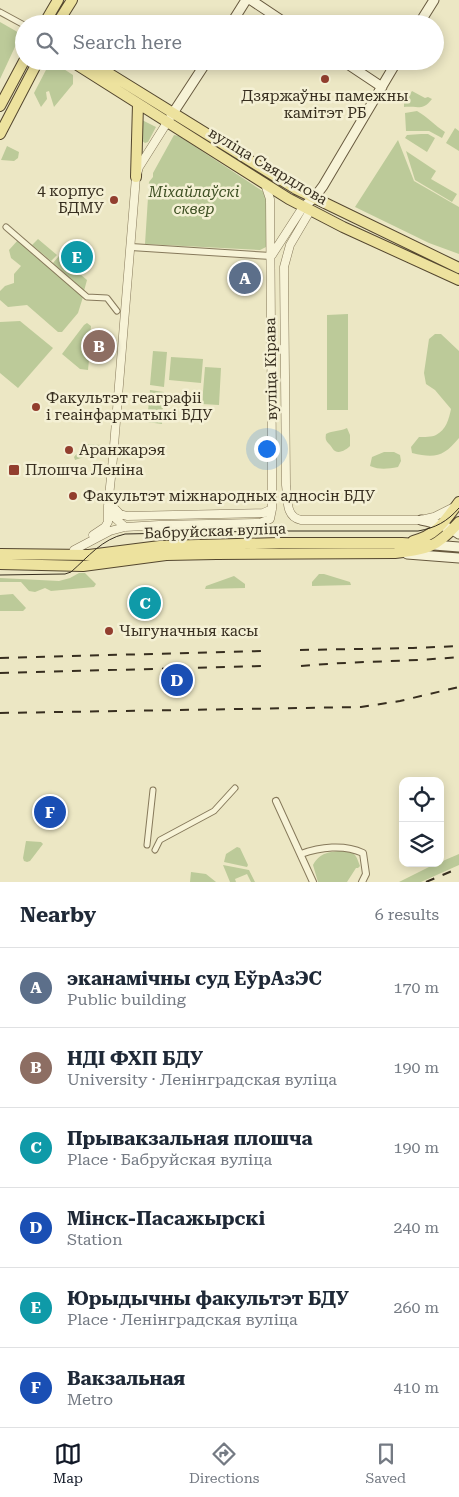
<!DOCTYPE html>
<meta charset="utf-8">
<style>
body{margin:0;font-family:"Roboto Serif",serif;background:#f6f6f7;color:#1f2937}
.controls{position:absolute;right:15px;bottom:15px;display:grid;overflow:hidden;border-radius:10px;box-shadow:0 2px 12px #0003}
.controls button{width:45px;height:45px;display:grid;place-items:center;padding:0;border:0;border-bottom:1px solid #e0e1e3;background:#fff;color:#1f2937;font:25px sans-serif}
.you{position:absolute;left:266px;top:448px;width:18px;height:18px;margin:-12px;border:4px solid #fff;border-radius:50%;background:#1a73e8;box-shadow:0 0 0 8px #1a73e833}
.badge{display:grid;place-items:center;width:32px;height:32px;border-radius:50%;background:#111827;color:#fff;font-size:16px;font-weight:700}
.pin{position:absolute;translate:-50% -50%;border:2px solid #fff;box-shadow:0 1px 5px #0006}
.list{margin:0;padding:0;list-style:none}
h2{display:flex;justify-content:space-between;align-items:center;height:65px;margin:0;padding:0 20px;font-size:21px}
h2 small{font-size:16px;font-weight:400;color:#747a83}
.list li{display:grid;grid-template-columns:32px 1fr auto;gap:15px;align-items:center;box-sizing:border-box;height:80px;padding:0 20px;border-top:1px solid #e0e1e3}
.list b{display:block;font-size:19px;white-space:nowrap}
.list p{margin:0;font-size:16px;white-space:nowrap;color:#747a83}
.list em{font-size:16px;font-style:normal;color:#747a83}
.icon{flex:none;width:28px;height:28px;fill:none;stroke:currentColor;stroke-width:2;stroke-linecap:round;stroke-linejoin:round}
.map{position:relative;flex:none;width:459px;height:882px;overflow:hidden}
.search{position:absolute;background:#fff;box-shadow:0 2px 12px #0003;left:15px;right:15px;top:15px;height:55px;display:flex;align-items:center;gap:12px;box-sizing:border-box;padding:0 18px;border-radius:28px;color:#747a83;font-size:19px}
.sheet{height:545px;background:#fff}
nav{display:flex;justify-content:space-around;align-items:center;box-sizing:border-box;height:70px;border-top:1px solid #e0e1e3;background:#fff;font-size:14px;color:#747a83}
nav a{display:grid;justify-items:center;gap:2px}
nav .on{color:#111827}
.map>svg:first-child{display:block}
.green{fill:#bcca99}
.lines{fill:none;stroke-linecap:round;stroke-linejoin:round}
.pedestrian-casing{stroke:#86795b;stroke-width:7}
.minor-casing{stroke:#86795b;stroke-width:8}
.tertiary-casing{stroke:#86795b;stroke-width:9}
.secondary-casing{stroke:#685a3f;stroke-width:11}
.primary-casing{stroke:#54472f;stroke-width:12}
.pedestrian{stroke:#f7f3d7;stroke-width:5}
.minor{stroke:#f7f3d7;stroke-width:6}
.tertiary{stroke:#f7f3d7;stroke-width:8}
.secondary{stroke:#f7f3d7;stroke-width:9}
.primary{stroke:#ede29e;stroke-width:10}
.tram{stroke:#372e1f;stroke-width:1}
.rail{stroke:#372e1f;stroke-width:2;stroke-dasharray:9 9;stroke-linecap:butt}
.poi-dot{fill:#923e2e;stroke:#f4f0d4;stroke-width:2}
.labels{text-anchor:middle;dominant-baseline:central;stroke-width:5;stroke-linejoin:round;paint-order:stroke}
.poi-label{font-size:15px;fill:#372e1f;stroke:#f4f0d4;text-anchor:start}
.street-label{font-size:15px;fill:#372e1f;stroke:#f4f0d4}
.park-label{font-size:15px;font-style:italic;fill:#405226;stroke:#f4f0d4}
</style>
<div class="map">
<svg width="459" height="882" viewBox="0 0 459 882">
<rect width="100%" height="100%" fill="#ece7c4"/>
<path class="green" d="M0,22L21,34L0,79Z
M56,64L73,75V84L54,107L49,91L46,92L47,99L41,107L34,93L47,68Z
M412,91L425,98L428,97L432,99C423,111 418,106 404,107V95L406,93L410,94Z
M417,111C428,117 435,126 445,132L442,138L429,131H406L405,113Z
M142,120L156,127L148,142L145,143L141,140Z
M455,128L459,131V151L446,143Z
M421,134H428L435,138L427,152L405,138L407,135Z
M174,135L179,136L264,192L268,199L266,247L260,250L145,244L149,182L153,177V173Z
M398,140L414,181L459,207V254L429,243L355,207Z
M7,146L19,152L18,158L14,161L1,160Z
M406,151L436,171L431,179L457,194L452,202L415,180Z
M38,239L57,255L51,261L32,245Z
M18,240L83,297L78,313L62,332H58L27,305L8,307L0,300V291L5,286L14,283V274L21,266L11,258L9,250Z
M59,256L87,280L84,291L53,263Z
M348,314V410H327V315Z
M20,321L53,348L18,388L0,373V322Z
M87,323L91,326L90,335L83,341L90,350L88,370L80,369L62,354L84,325Z
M435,334H441L459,351V438C444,456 436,459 412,453L411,447L419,437C424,437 432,437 436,435C446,430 449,419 451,409L435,390L426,384L424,373L429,339Z
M153,351L167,352L164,387L150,385Z
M171,357L203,359L201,383L169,380Z
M205,367L221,368L219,405L202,404Z
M150,390L164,392L162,424L147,422Z
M347,428L350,435V446C347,449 340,454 335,451C333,450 332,447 330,445C326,441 325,440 326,434C333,430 339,432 347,428Z
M85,444L101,445L99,452L75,460L74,457Z
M384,452H394L400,455L401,461L398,467C387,469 380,470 370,466L372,457Z
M79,573H85L96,584L94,587L51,591L45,588L35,592L29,591L21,582H0V578L59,581L70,578Z
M319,574H324L350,582L351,585L312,586V582Z
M234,576L245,584V588L205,589L206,586Z
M13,594L26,608L23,611H0V595Z
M26,841L41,842L43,844L30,861L27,862L24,861L23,858Z
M237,847L240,848L248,865L247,867L224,862L226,854Z
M344,850C356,853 356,855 360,866L358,868H356L347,882H318L313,865C321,851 329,853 344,850Z
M459,854V865L421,882H399L431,866Z
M223,865L249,870L255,882H251L247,874L235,879L236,882H230Z
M191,872L206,874L216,882H190Z"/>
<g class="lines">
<g class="pedestrian-casing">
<path id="pedestrian" d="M0,12L24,25
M6,227L87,297L107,298L117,311
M147,845L153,790
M155,850L160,840L214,811L235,788"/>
</g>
<g class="minor-casing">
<path id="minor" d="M131,247L271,256
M276,801L313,882
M301,854C320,847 344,844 363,853L366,874L362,882"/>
</g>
<g class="tertiary-casing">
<path id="tertiary" d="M310,211L290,245L284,267L286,485C288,499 285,517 301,520H421L434,517L454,507
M272,255L303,207
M108,502L120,514L127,516L263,513L272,509
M111,508L115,518L125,527
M93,535L105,527L108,522V506L113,458L136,177L139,167L173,113
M74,550L110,531L125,527L159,525L260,523L270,519L272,509V460L270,199L265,184"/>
</g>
<g class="secondary-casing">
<path id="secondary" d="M251,0L287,24
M231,24L246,0
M419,24L434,0
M343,61L382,87
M173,113L207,61
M303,207L314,198L323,186L397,61
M421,520C435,523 448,526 459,534
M434,545L459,547
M407,554L459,558"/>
</g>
<g class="primary-casing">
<path id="primary" d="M44,24L58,0
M57,24L72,0
M71,61L289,199L343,227L459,280
M89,61L296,189L459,268
M0,106L24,61
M0,134L38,61
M136,177L138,104
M413,541C437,535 445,521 459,502
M0,554L89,555L160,546L279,543H402L431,545
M0,564L83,566L166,555L216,554L395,553C427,550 437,547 459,522"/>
</g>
<use href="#pedestrian" class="pedestrian"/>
<use href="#minor" class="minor"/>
<use href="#tertiary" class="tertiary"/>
<use href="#secondary" class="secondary"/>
<use href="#primary" class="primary"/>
<path class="tram" d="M0,575L65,574L71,572C88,557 102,539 125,534L268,531H418C435,528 447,522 459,508"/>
<path class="rail" d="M300,650L413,648L459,646
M0,658L261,651
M301,666C353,661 406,662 459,657
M0,673L262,666
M0,713L361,707L400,701L459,687
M426,882L459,868"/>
</g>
<g class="poi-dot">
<circle cx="325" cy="79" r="5"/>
<circle cx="114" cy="200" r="5"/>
<circle cx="36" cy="407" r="5"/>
<circle cx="69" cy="450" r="5"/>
<rect x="8" y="464" width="12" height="12" rx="2.5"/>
<circle cx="73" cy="496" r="5"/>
<circle cx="109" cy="631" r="5"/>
</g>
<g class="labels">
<g class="poi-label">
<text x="325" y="96" text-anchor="middle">Дзяржаўны памежны<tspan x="325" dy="17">камітэт РБ</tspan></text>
<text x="104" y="191" text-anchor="end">4 корпус<tspan x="104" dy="17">БДМУ</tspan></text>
<text x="46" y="398">Факультэт геаграфіі<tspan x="46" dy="17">і геаінфарматыкі БДУ</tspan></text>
<text x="79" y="450">Аранжарэя</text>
<text x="25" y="470">Плошча Леніна</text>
<text x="83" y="496">Факультэт міжнародных адносін БДУ</text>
<text x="119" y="631">Чыгуначныя касы</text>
</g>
<g class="street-label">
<text transform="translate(268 166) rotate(31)">вуліца Свярдлова</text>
<text transform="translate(271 369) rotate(-91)">вуліца Кірава</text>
<text transform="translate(215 531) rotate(-2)">Бабруйская вуліца</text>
</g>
<g class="park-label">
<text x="194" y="192">Міхайлаўскі<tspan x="194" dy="17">сквер</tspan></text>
</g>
</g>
</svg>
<div class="controls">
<button><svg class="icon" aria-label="locate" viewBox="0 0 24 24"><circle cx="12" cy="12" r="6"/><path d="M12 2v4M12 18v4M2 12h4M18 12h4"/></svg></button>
<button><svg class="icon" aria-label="layers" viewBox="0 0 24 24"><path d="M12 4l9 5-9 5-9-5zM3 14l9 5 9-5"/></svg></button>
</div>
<div class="you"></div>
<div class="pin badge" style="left:245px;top:278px;background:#5c6f8a">A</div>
<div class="pin badge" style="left:99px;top:346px;background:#8d6e63">B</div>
<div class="pin badge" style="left:145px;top:603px;background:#0f9aa8">C</div>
<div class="pin badge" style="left:177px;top:680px;background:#1a4fb4">D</div>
<div class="pin badge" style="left:77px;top:257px;background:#0f9aa8">E</div>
<div class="pin badge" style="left:50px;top:812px;background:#1a4fb4">F</div>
<div class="search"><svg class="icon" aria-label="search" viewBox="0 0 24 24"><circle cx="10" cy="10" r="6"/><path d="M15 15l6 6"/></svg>Search here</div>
</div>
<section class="sheet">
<h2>Nearby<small>6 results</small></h2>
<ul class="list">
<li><span class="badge" style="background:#5c6f8a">A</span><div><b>эканамічны суд ЕўрАзЭС</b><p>Public building</p></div><em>170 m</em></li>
<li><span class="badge" style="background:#8d6e63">B</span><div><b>НДІ ФХП БДУ</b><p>University · Ленінградская вуліца</p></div><em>190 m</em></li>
<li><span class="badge" style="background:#0f9aa8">C</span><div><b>Прывакзальная плошча</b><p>Place · Бабруйская вуліца</p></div><em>190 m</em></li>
<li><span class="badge" style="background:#1a4fb4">D</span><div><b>Мінск-Пасажырскі</b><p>Station</p></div><em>240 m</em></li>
<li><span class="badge" style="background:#0f9aa8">E</span><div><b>Юрыдычны факультэт БДУ</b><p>Place · Ленінградская вуліца</p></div><em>260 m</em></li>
<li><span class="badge" style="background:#1a4fb4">F</span><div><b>Вакзальная</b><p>Metro</p></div><em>410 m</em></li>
</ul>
</section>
<nav>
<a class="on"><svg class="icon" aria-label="map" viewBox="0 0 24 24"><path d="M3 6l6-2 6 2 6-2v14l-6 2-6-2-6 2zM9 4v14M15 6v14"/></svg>Map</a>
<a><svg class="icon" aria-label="directions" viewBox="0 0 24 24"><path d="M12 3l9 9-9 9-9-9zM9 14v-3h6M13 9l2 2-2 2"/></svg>Directions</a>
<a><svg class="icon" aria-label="saved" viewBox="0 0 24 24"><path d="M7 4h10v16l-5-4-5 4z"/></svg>Saved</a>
</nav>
